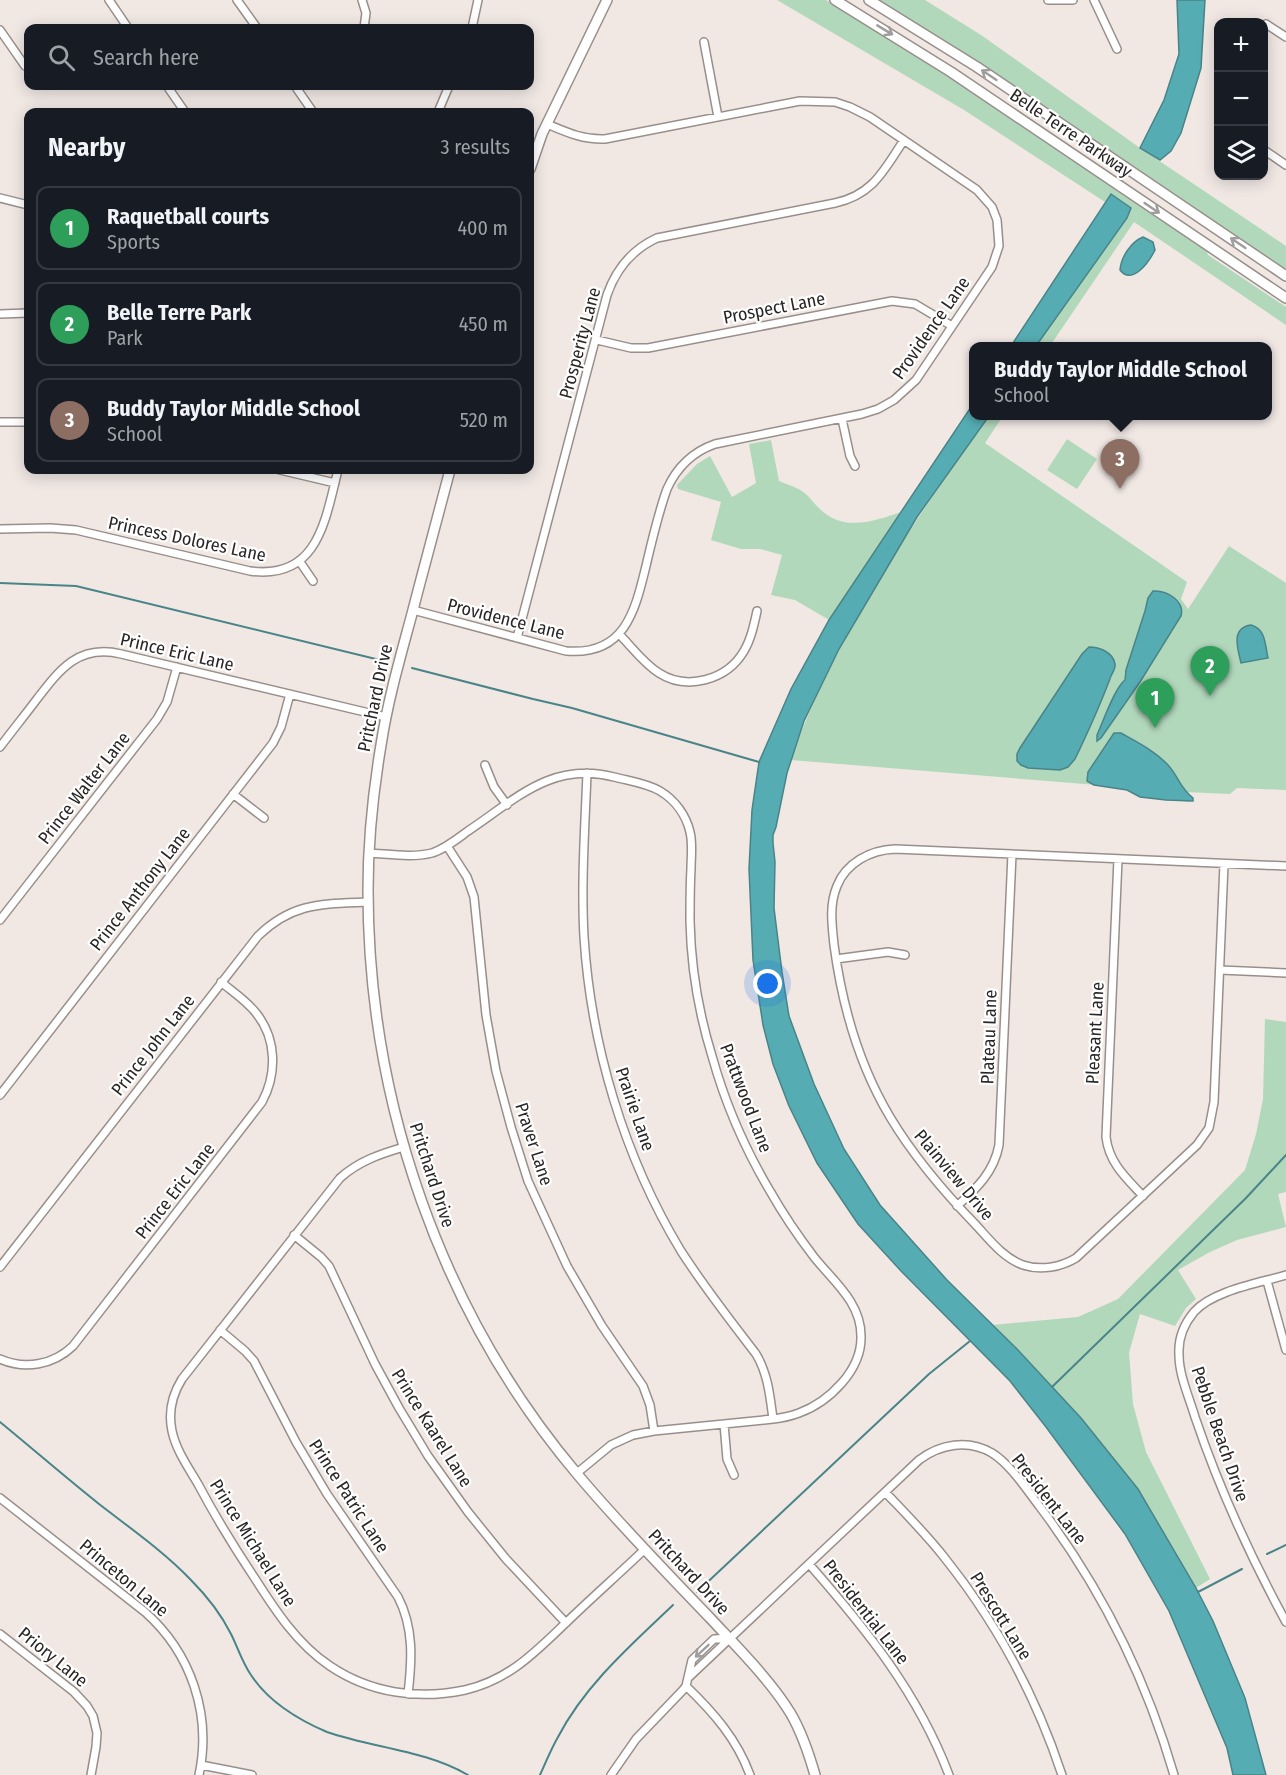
<!DOCTYPE html>
<meta charset="utf-8">
<style>
body{margin:0;font-family:"Fira Sans Condensed",sans-serif;background:#242831;color:#f1f3f6}
.controls{position:absolute;right:18px;top:18px;display:grid;overflow:hidden;border-radius:12px;box-shadow:0 3px 15px #0003}
.controls button{width:54px;height:54px;display:grid;place-items:center;padding:0;border:0;border-bottom:2px solid #363941;background:#171b24;color:#f1f3f6;font:30px sans-serif}
.you{position:absolute;left:768px;top:984px;width:21px;height:21px;margin:-15px;border:4px solid #fff;border-radius:50%;background:#1a73e8;box-shadow:0 0 0 9px #1a73e833}
.badge{display:grid;place-items:center;width:39px;height:39px;border-radius:50%;background:#0f766e;color:#fff;font-size:20px;font-weight:700}
.pin{position:absolute;translate:-50% -50px;filter:drop-shadow(0 2px 3px #0008)}
.pin::after{content:'';position:absolute;top:32px;width:21px;height:18px;background:inherit;clip-path:polygon(0 0,100% 0,50% 100%)}
.popup{position:absolute;left:969px;top:342px;width:303px;height:78px;box-sizing:border-box;display:grid;place-content:center;border-radius:12px;background:#171b24;filter:drop-shadow(0 2px 4px #0005);font-size:20px;white-space:nowrap;color:#9ea1a6}
.popup b{font-size:22px;color:#f1f3f6}
.popup::after{content:'';position:absolute;left:50%;top:100%;margin-left:-12px;border:12px solid transparent;border-top-color:#171b24}
.list{margin:0;padding:0;list-style:none}
h2{display:flex;justify-content:space-between;align-items:center;height:78px;margin:0;padding:0 24px;font-size:26px}
h2 small{font-size:20px;font-weight:400;color:#9ea1a6}
.list li{display:grid;grid-template-columns:39px 1fr auto;gap:18px;align-items:center;box-sizing:border-box;height:84px;margin:0 12px 12px;padding:0 12px;border:2px solid #363941;border-radius:12px}
.list b{display:block;font-size:22px;white-space:nowrap}
.list p{margin:0;font-size:20px;white-space:nowrap;color:#9ea1a6}
.list em{font-size:20px;font-style:normal;color:#9ea1a6}
.icon{flex:none;width:33px;height:33px;fill:none;stroke:currentColor;stroke-width:2;stroke-linecap:round;stroke-linejoin:round}
.map{position:relative;flex:none;width:1286px;height:1775px;overflow:hidden}
.search{position:absolute;background:#171b24;box-shadow:0 3px 15px #0003;left:24px;top:24px;width:510px;height:66px;display:flex;align-items:center;gap:15px;box-sizing:border-box;padding:0 21px;border-radius:12px;color:#9ea1a6;font-size:22px}
.panel{position:absolute;background:#171b24;box-shadow:0 3px 15px #0003;left:24px;top:108px;width:510px;height:366px;border-radius:12px}
.map>svg:first-child{display:block}
.green{fill:#b2d8bc}
.water{fill:#56acb3;stroke:#498488;stroke-width:1.5}
.lines{fill:none;stroke-linecap:round;stroke-linejoin:round}
.stream{stroke:#498488;stroke-width:2}
.street-casing{stroke:#988f8b;stroke-width:10}
.secondary-casing{stroke:#988f8b;stroke-width:12}
.street{stroke:#fff;stroke-width:7}
.secondary{stroke:#fff;stroke-width:9}
.oneway{stroke:#9f9d9d}
.labels{text-anchor:middle;dominant-baseline:central;stroke-width:4.5;stroke-linejoin:round;paint-order:stroke}
.street-label{font-size:18px;fill:#2a2625;stroke:#fff}
</style>
<div class="map">
<svg width="1286" height="1775" viewBox="0 0 1286 1775">
<rect width="100%" height="100%" fill="#f1e8e4"/>
<path class="green" d="M777,0H826L904,47L974,92L1206,248L1208,255L1286,307V325L1134,222L1050,346H1036L1127,218L1111,194L1105,202L964,110Z
M878,0H925L981,35L1140,148L1286,246V270L999,77Z
M989,416H1003L985,443L1187,582L1181,599L1188,609L1229,546L1286,583V790L1237,788L1230,794L1185,792L1193,799L1190,802L1140,797L1127,790L1109,786L791,760C834,635 913,523 989,416Z
M1067,439L1097,459L1077,489L1047,470Z
M771,440L779,481C789,485 800,488 808,496C813,501 816,506 821,510C844,532 875,521 901,512L829,620L795,600L771,595L782,555L760,549H741L711,540L721,502L678,489L677,485L697,464L710,456L732,497L756,483L749,444Z
M1265,1019L1286,1022V1192L1278,1194L1286,1227L1237,1240L1210,1252L1178,1270L1196,1299L1186,1308L1175,1326L1140,1314L1129,1353L1133,1404L1146,1452L1210,1579L1196,1588L1138,1489L1081,1418L992,1325L1078,1317L1118,1299L1245,1170L1256,1134L1263,1099Z"/>
<path class="water" d="M1177,0H1205L1201,68L1181,133L1171,151L1160,160L1140,148L1164,100L1179,54Z
M1111,194L1131,208L1127,218L1036,346H1011Z
M1143,237L1153,242L1155,250C1149,262 1132,286 1120,270C1121,257 1131,242 1143,237Z
M973,404V416H989L917,517L839,649L804,721L787,773L776,827L773,835V843L775,862L774,908L782,972L789,1016L814,1084L844,1149L880,1205L947,1280L1017,1349L1081,1418L1138,1489L1196,1588L1213,1621L1245,1698L1266,1775H1233L1227,1748L1169,1611L1125,1534L1046,1427L1010,1381L901,1271L858,1224L817,1163L789,1106L773,1064L763,1025L753,960L749,869L752,810L759,762L791,689L829,620Z
M1153,591C1167,590 1185,601 1181,616L1140,682L1101,738L1097,741V735C1103,722 1115,687 1125,680L1126,670L1145,611L1148,598Z
M1251,625C1266,629 1265,645 1268,658L1241,663C1238,649 1230,628 1251,625Z
M1089,647C1099,647 1113,652 1115,664C1116,669 1112,673 1111,676C1101,703 1088,732 1075,759L1068,767L1060,770L1028,768L1021,765L1017,761V754L1020,748L1082,654Z
M1114,733H1121C1137,742 1155,751 1168,765C1179,777 1179,787 1193,798V801L1166,800L1140,797L1127,790L1094,785L1087,781L1088,772Z"/>
<g class="lines">
<path class="stream" d="M0,583L76,586L384,661
M412,668L533,699L572,708L759,762
M1052,1387L1246,1198L1286,1155
M0,1422C33,1449 65,1477 99,1504C130,1528 163,1551 190,1579C206,1595 221,1614 231,1634C238,1648 242,1662 251,1675C268,1701 299,1720 327,1732C373,1748 425,1750 468,1775
M1267,1554L1286,1545
M697,1592L929,1374L970,1341
M1198,1592L1242,1569
M540,1775C546,1762 551,1749 558,1737C585,1685 631,1645 673,1605"/>
<g class="street-casing">
<path id="street" d="M109,0L128,28
M237,0L257,28
M362,0L366,13L364,28
M1048,0H1073
M1094,0L1117,49
M1266,24L1286,37
M472,28L478,0
M0,30L25,66
M704,42L718,117
M167,86L185,112
M295,86L313,112
M438,112L449,86
M1264,150L1286,165
M0,198L28,205
M0,314L28,313
M597,340L631,348H648L892,301L915,304L952,326
M842,419L850,456L855,466
M0,422H28
M280,470L335,483
M0,529L50,528L76,530L250,571C318,580 325,521 338,470
M300,562L313,581
M413,610L566,651C625,656 635,611 646,566C652,540 658,514 667,489C677,467 692,452 715,444L862,414L878,409L894,400L916,380L992,267L999,246L997,220L992,207L977,190L870,117L850,107L835,102L800,101L605,139C583,140 566,132 547,124
M619,634C632,647 643,663 659,673C687,691 727,680 744,651C751,639 754,625 757,611
M517,638L607,295C616,269 631,250 657,238L835,203C873,195 884,170 904,140
M0,747C12,731 25,715 37,699C60,669 79,644 121,654L386,717
M485,765L494,787L507,805
M587,773C585,827 581,882 584,937C591,1046 624,1157 681,1251C704,1287 730,1320 756,1354C768,1374 770,1396 773,1419
M233,794L264,818
M447,846L467,877L474,897L486,1015L496,1071L511,1127L528,1181L567,1266L602,1326L643,1386L650,1405L654,1431
M369,853C389,854 412,858 432,853C445,849 457,839 468,831C516,799 552,761 614,777C629,781 646,783 660,791C675,800 686,815 690,832C693,844 691,857 691,869C690,886 690,904 690,921C691,966 699,1014 712,1056C725,1103 745,1149 770,1191C783,1214 798,1236 814,1257C833,1281 861,1302 861,1336C862,1370 829,1402 799,1413C791,1416 782,1418 773,1419L654,1431L633,1435L611,1445L577,1473
M1118,859L1106,1137C1109,1163 1126,1178 1143,1196
M1224,864L1214,1102L1209,1128L1197,1145L1076,1258C1061,1267 1041,1271 1023,1265C1003,1258 989,1239 975,1224C943,1191 914,1157 890,1117C859,1065 842,1005 834,945C832,925 829,905 837,886C846,863 870,850 895,849L1286,866
M0,920L157,719L167,702L177,667
M836,959L888,952L905,955
M1220,970L1286,973
M0,1095L273,743L281,727L290,694
M404,1147C380,1154 359,1161 340,1178L182,1379C172,1395 168,1412 172,1431C176,1450 188,1467 198,1484C215,1516 234,1547 254,1577C275,1610 297,1644 330,1666C370,1693 418,1700 465,1690C512,1679 538,1649 572,1617C596,1594 621,1572 645,1549
M957,1206C977,1188 994,1172 999,1145L1012,854
M294,1235L321,1257L329,1266L375,1364L399,1408L428,1456L468,1512L506,1559L566,1623
M0,1267L258,936C293,902 323,904 368,902
M1286,1275C1259,1283 1212,1291 1194,1312C1184,1324 1178,1339 1179,1355C1179,1375 1189,1397 1195,1417C1219,1488 1250,1556 1286,1622
M1267,1281L1286,1350
M220,1330L245,1351L254,1361L296,1442L327,1494L398,1597C414,1628 412,1660 408,1694
M0,1359C25,1370 53,1365 73,1346L262,1102C277,1074 277,1039 256,1013C247,1001 233,992 221,982
M724,1424L727,1459L734,1475
M885,1492C905,1513 926,1534 944,1557C996,1622 1036,1696 1062,1775
M0,1498L145,1612C191,1653 212,1714 199,1775
M809,1564C866,1629 918,1693 949,1775
M0,1634L74,1692L87,1706L93,1716L97,1733L96,1747L91,1775
M688,1678L919,1460C940,1444 968,1439 992,1453C1011,1465 1026,1489 1040,1507C1101,1588 1146,1678 1174,1775
M686,1686C713,1712 737,1739 750,1775
M201,1765L252,1775
M611,1775L636,1739L683,1690L686,1686L692,1660L714,1639L729,1638"/>
</g>
<g class="secondary-casing">
<path id="secondary" d="M835,0L951,72L1286,298
M869,0L977,67L1286,276
M530,169L542,134L607,0
M450,470C438,516 425,563 413,610C401,655 388,699 381,745C373,793 368,842 368,890C368,1102 441,1313 578,1475C620,1525 666,1572 711,1619C737,1647 772,1682 791,1714C802,1733 809,1754 815,1775"/>
</g>
<use href="#street" class="street"/>
<use href="#secondary" class="secondary"/>
</g>
<defs><path id="oneway-shaft" d="M-6 0H5M1.5-3L5.5 0L1.5 3" fill="none" stroke-width="1.6" stroke-linecap="round" stroke-linejoin="round" transform="scale(1.5)"/></defs>
<g class="oneway">
<use href="#oneway-shaft" transform="translate(885 30) rotate(31)"/>
<use href="#oneway-shaft" transform="translate(989 75) rotate(-146)"/>
<use href="#oneway-shaft" transform="translate(1152 208) rotate(34)"/>
<use href="#oneway-shaft" transform="translate(1238 243) rotate(-146)"/>
<use href="#oneway-shaft" transform="translate(702 1651) rotate(137)"/>
</g>
<g class="labels">
<g class="street-label">
<text transform="translate(1071 133) rotate(34)">Belle Terre Parkway</text>
<text transform="translate(774 308) rotate(-11)">Prospect Lane</text>
<text transform="translate(931 328) rotate(-55)">Providence Lane</text>
<text transform="translate(580 343) rotate(-75)">Prosperity Lane</text>
<text transform="translate(187 539) rotate(12)">Princess Dolores Lane</text>
<text transform="translate(506 619) rotate(14)">Providence Lane</text>
<text transform="translate(177 652) rotate(13)">Prince Eric Lane</text>
<text transform="translate(375 698) rotate(-78)">Pritchard Drive</text>
<text transform="translate(84 788) rotate(-52)">Prince Walter Lane</text>
<text transform="translate(140 889) rotate(-52)">Prince Anthony Lane</text>
<text transform="translate(1095 1033) rotate(-87)">Pleasant Lane</text>
<text transform="translate(989 1037) rotate(-88)">Plateau Lane</text>
<text transform="translate(153 1045) rotate(-52)">Prince John Lane</text>
<text transform="translate(746 1098) rotate(69)">Prattwood Lane</text>
<text transform="translate(635 1109) rotate(71)">Prairie Lane</text>
<text transform="translate(534 1144) rotate(72)">Praver Lane</text>
<text transform="translate(432 1175) rotate(72)">Pritchard Drive</text>
<text transform="translate(954 1175) rotate(50)">Plainview Drive</text>
<text transform="translate(175 1191) rotate(-52)">Prince Eric Lane</text>
<text transform="translate(432 1428) rotate(58)">Prince Kaarel Lane</text>
<text transform="translate(1220 1434) rotate(71)">Pebble Beach Drive</text>
<text transform="translate(349 1496) rotate(57)">Prince Patric Lane</text>
<text transform="translate(1049 1499) rotate(52)">President Lane</text>
<text transform="translate(253 1543) rotate(58)">Prince Michael Lane</text>
<text transform="translate(689 1572) rotate(47)">Pritchard Drive</text>
<text transform="translate(124 1578) rotate(40)">Princeton Lane</text>
<text transform="translate(866 1612) rotate(52)">Presidential Lane</text>
<text transform="translate(1001 1616) rotate(58)">Prescott Lane</text>
<text transform="translate(53 1657) rotate(39)">Priory Lane</text>
</g>
</g>
</svg>
<div class="controls">
<button>+</button>
<button>−</button>
<button><svg class="icon" aria-label="layers" viewBox="0 0 24 24"><path d="M12 4l9 5-9 5-9-5zM3 14l9 5 9-5"/></svg></button>
</div>
<div class="you"></div>
<div class="pin badge" style="left:1155px;top:728px;background:#2e9e5b">1</div>
<div class="pin badge" style="left:1210px;top:696px;background:#2e9e5b">2</div>
<div class="pin badge" style="left:1120px;top:489px;background:#8d6e63">3</div>
<div class="popup"><b>Buddy Taylor Middle School</b>School</div>
<div class="search"><svg class="icon" aria-label="search" viewBox="0 0 24 24"><circle cx="10" cy="10" r="6"/><path d="M15 15l6 6"/></svg>Search here</div>
<section class="panel">
<h2>Nearby<small>3 results</small></h2>
<ul class="list">
<li><span class="badge" style="background:#2e9e5b">1</span><div><b>Raquetball courts</b><p>Sports</p></div><em>400 m</em></li>
<li><span class="badge" style="background:#2e9e5b">2</span><div><b>Belle Terre Park</b><p>Park</p></div><em>450 m</em></li>
<li><span class="badge" style="background:#8d6e63">3</span><div><b>Buddy Taylor Middle School</b><p>School</p></div><em>520 m</em></li>
</ul>
</section>
</div>
